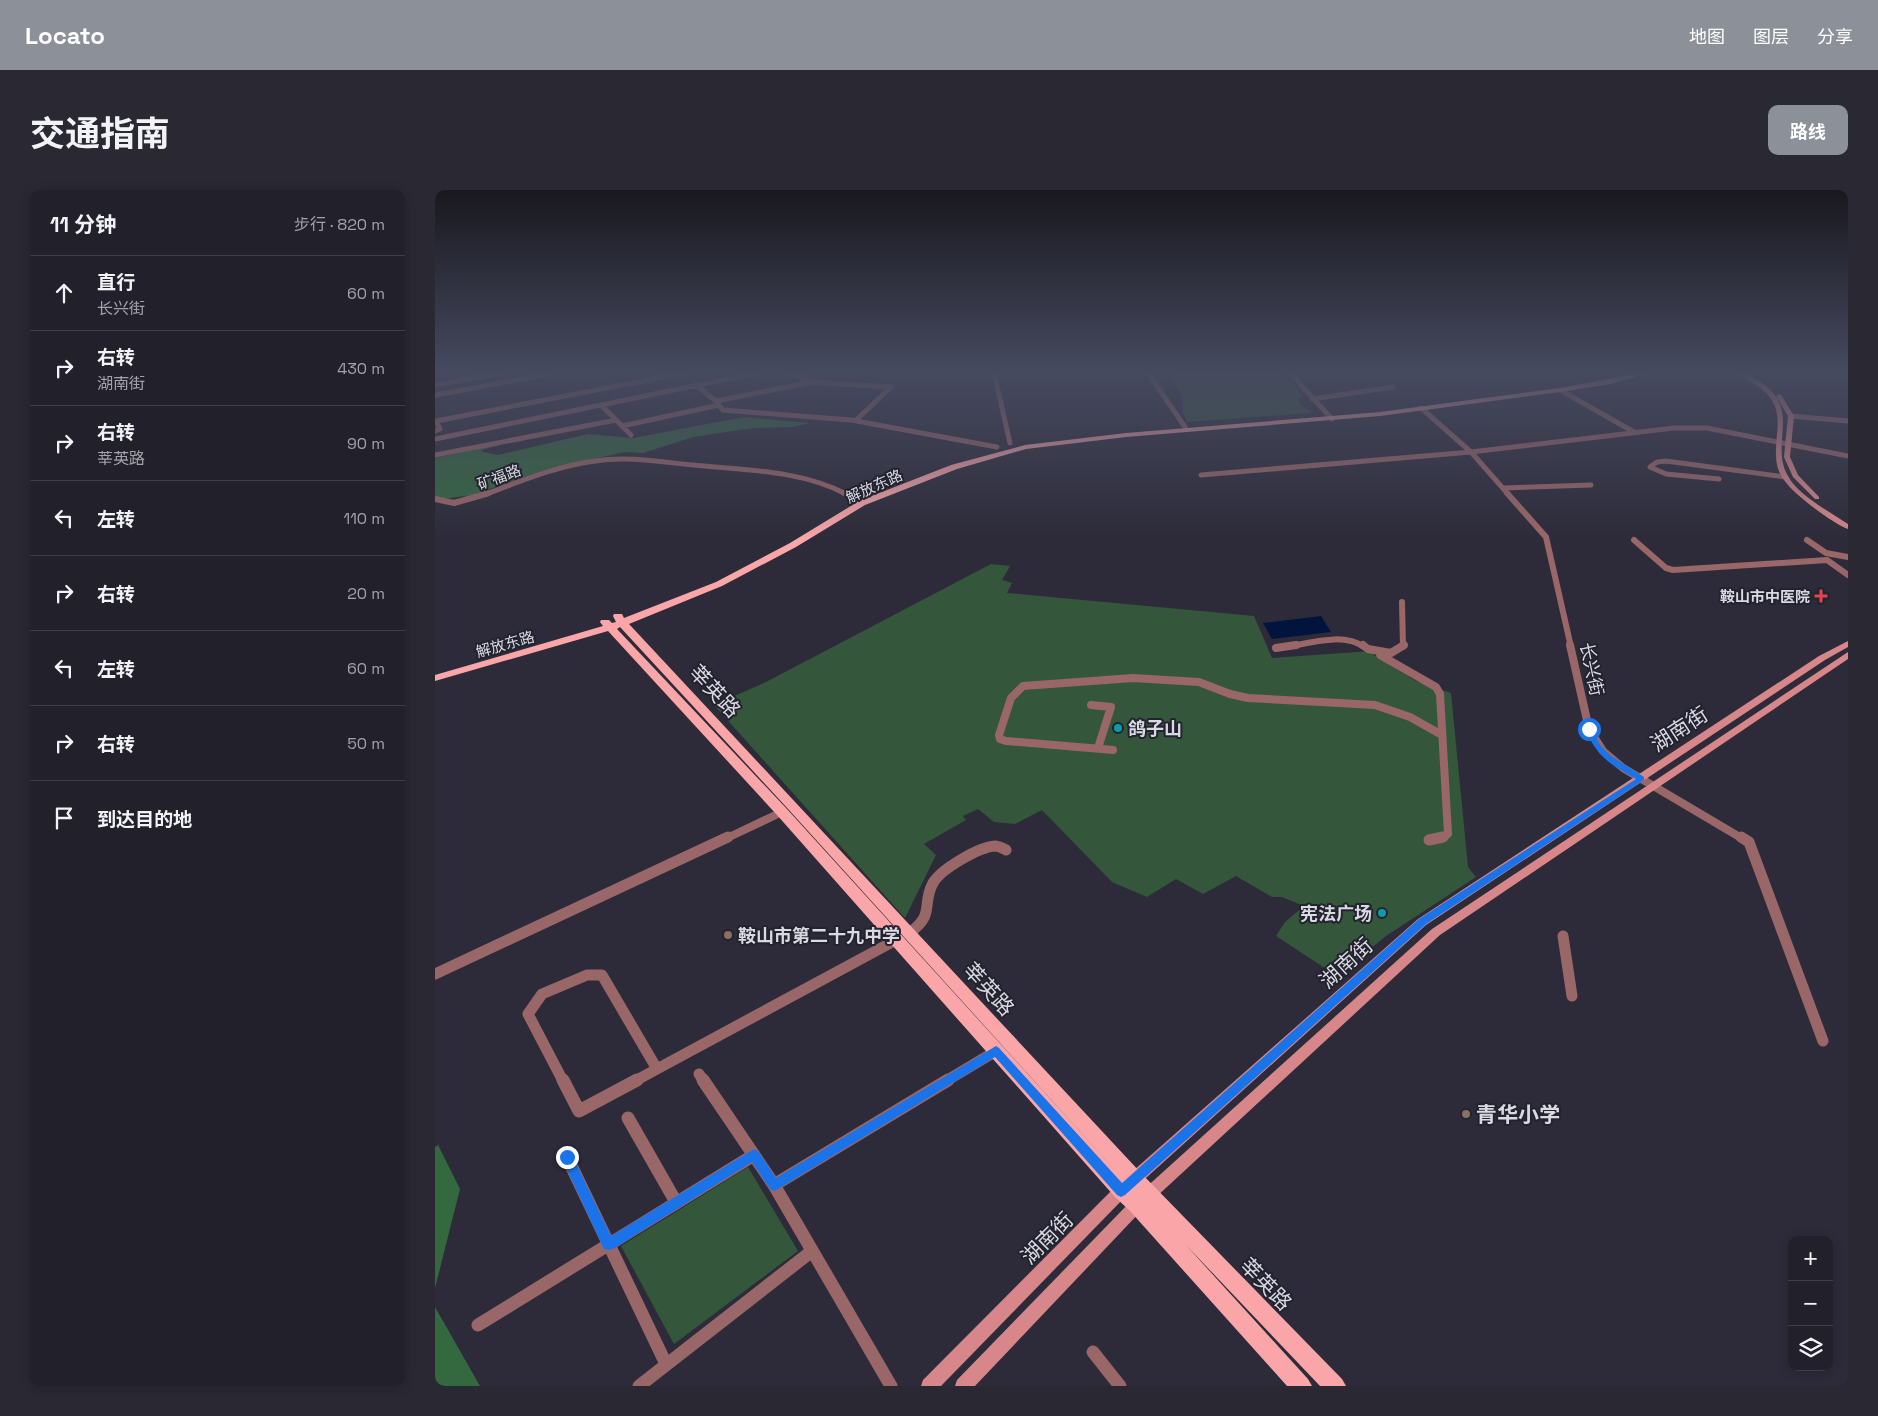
<!DOCTYPE html>
<html lang="zh">
<meta charset="utf-8">
<style>
body{margin:0;font-family:"Space Grotesk","Noto Sans SC",sans-serif;background:#2a2833;color:#f1f3f6}
.controls{position:absolute;right:15px;bottom:15px;display:grid;overflow:hidden;border-radius:10px;box-shadow:0 2px 12px #0003}
.controls button{width:45px;height:45px;display:grid;place-items:center;padding:0;border:0;border-bottom:1px solid #3f3e47;background:#22202b;color:#f1f3f6;font:25px sans-serif}
.stop{position:absolute;width:15px;height:15px;margin:-11px;border:4px solid #1a73e8;border-radius:50%;background:#fff}
.stop.end{background:#1a73e8;border-color:#fff;box-shadow:0 1px 5px #0008}
.list{margin:0;padding:0;list-style:none}
h2{display:flex;justify-content:space-between;align-items:center;height:65px;margin:0;padding:0 20px;font-size:21px}
h2 small{font-size:16px;font-weight:400;color:#a2a3a9}
.list li{display:grid;grid-template-columns:32px 1fr auto;gap:15px;align-items:center;box-sizing:border-box;height:75px;padding:0 20px;border-top:1px solid #3f3e47}
.list b{display:block;font-size:19px;white-space:nowrap}
.list p{margin:0;font-size:16px;white-space:nowrap;color:#a2a3a9}
.list em{font-size:16px;font-style:normal;color:#a2a3a9}
.icon{flex:none;width:28px;height:28px;fill:none;stroke:currentColor;stroke-width:2;stroke-linecap:round;stroke-linejoin:round}
.map{position:relative;flex:none;width:1413px;height:1196px;overflow:hidden;border-radius:10px}
header{display:flex;align-items:center;gap:30px;box-sizing:border-box;height:70px;padding:0 25px;background:#8c9099;color:#fff}
header strong{font-size:24px}
nav{display:flex;gap:28px;margin-inline-start:auto;font-size:18px}
.intro{display:flex;align-items:center;justify-content:space-between;box-sizing:border-box;height:120px;padding:0 30px}
h1{margin:0;font-size:35px}
.button{padding:12px 22px;border-radius:10px;background:#8c9099;color:#fff;font-size:18px;font-weight:700}
main{display:flex;gap:30px;padding:0 30px}
aside{flex:1;background:#22202b;border-radius:10px;box-shadow:0 2px 12px #0003}
.map>svg:first-child{display:block}
.green{fill:#34573b}
.forest{fill:#34683f}
.water{fill:#00143d}
.lines{fill:none;stroke-linecap:round;stroke-linejoin:round}
.minor-far4{stroke:#9a6768;stroke-width:5}
.minor-far3{stroke:#9a6768;stroke-width:6}
.minor-far2{stroke:#9a6768;stroke-width:8}
.minor-far1{stroke:#9a6768;stroke-width:11}
.minor{stroke:#9a6768;stroke-width:13}
.secondary{fill:#d78789;fill-rule:evenodd}
.primary{fill:#faa6a9;fill-rule:evenodd}
.route{fill:#1a73e8}
.health-dot{fill:#e0444e;stroke:#23222f;stroke-width:2}
.culture-dot{fill:#0f9aa8;stroke:#23222f;stroke-width:2}
.education-dot{fill:#8d6e63;stroke:#23222f;stroke-width:2}
.labels{text-anchor:middle;dominant-baseline:central;stroke-width:4;stroke-linejoin:round;paint-order:stroke}
.far-street-label{font-size:15px;fill:#d9d9e2;stroke:#23222f}
.far-poi-label{font-size:15px;font-weight:bold;fill:#d9d9e2;stroke:#23222f;text-anchor:end}
.street-label{font-size:18px;fill:#d9d9e2;stroke:#23222f}
.poi-label{font-size:18px;font-weight:bold;fill:#d9d9e2;stroke:#23222f;text-anchor:start}
.near-street-label{font-size:21px;fill:#d9d9e2;stroke:#23222f}
.near-poi-label{font-size:21px;font-weight:bold;fill:#d9d9e2;stroke:#23222f;text-anchor:start}
</style>
<header>
<strong>Locato</strong>
<nav><a>地图</a><a>图层</a><a>分享</a></nav>
</header>
<div class="intro"><h1>交通指南</h1><a class="button">路线</a></div>
<main>
<aside>
<h2>11 分钟<small>步行 · 820 m</small></h2>
<ul class="list">
<li><svg class="icon" aria-label="ahead" viewBox="0 0 24 24"><path d="M12 20V5M6 11l6-6 6 6"/></svg><div><b>直行</b><p>长兴街</p></div><em>60 m</em></li>
<li><svg class="icon" aria-label="right" viewBox="0 0 24 24"><path d="M7 20v-9h11M14 6l5 5-5 5"/></svg><div><b>右转</b><p>湖南街</p></div><em>430 m</em></li>
<li><svg class="icon" aria-label="right" viewBox="0 0 24 24"><path d="M7 20v-9h11M14 6l5 5-5 5"/></svg><div><b>右转</b><p>莘英路</p></div><em>90 m</em></li>
<li><svg class="icon" aria-label="left" viewBox="0 0 24 24"><path d="M17 20v-9H6M10 6l-5 5 5 5"/></svg><div><b>左转</b></div><em>110 m</em></li>
<li><svg class="icon" aria-label="right" viewBox="0 0 24 24"><path d="M7 20v-9h11M14 6l5 5-5 5"/></svg><div><b>右转</b></div><em>20 m</em></li>
<li><svg class="icon" aria-label="left" viewBox="0 0 24 24"><path d="M17 20v-9H6M10 6l-5 5 5 5"/></svg><div><b>左转</b></div><em>60 m</em></li>
<li><svg class="icon" aria-label="right" viewBox="0 0 24 24"><path d="M7 20v-9h11M14 6l5 5-5 5"/></svg><div><b>右转</b></div><em>50 m</em></li>
<li><svg class="icon" aria-label="arrive" viewBox="0 0 24 24"><path d="M6 21V4h12l-3 4 3 4H6"/></svg><div><b>到达目的地</b></div></li>
</ul>
</aside>
<div class="map">
<svg width="1413" height="1196" viewBox="0 0 1413 1196">
<rect width="100%" height="100%" fill="#2d2b39"/>
<path class="green" d="M737,183H849L868,207L861,208L869,218L877,221L874,223L752,232L748,223V209L736,185Z
M556,374L575,376L567,390L577,393L572,403L819,426L837,468L937,461L939,465L981,491L1016,503L1033,677L1041,687L951,746L902,786L841,746L850,732L869,716L847,707H837L801,686L768,704L741,689L712,707L677,692L607,620L580,634L559,632L543,619L528,626L531,630L489,654L501,665L470,728L279,515L331,492Z
M313,977L363,1061L239,1154L186,1056Z"/>
<path class="forest" d="M309,227L375,233L358,237L318,238L258,247L208,263L190,262L110,280L37,305L0,310V268L65,254V255L47,260L48,262L63,265L153,244L198,248Z
M3,955L25,999L0,1098V957Z
M0,1117L45,1196H0Z"/>
<path class="water" d="M886,426L896,442L837,449L828,433Z"/>
<g class="lines">
<path class="minor-far4" d="M349,183L365,186
M369,183L365,186L367,189L375,191
M559,183L575,253
M713,183L750,237
M855,183L897,229
M0,195L65,183
M261,195L281,211
M1125,200L1199,242
M0,205L120,183
M877,209L958,197
M166,215L196,245
M986,218L1036,262L1073,304
M1356,226L1413,231
M421,230L456,197L377,192L281,211L288,220L416,230L562,257
M187,236L284,215
M0,241L5,239L1,231L249,183
M0,249L322,183
M0,265L181,230
M766,285L1036,262L1239,238H1272L1413,266
M1284,289L1231,284L1215,277L1222,272L1231,271L1350,287
M1068,298L1156,295
M51,304C86,291 122,276 160,271C193,266 226,272 258,275C308,280 366,280 411,304"/>
<path class="minor-far3" d="M409,303L427,313
M1072,303L1111,347L1136,457
M0,309L19,313L54,303
M1199,350L1231,378L1238,380L1392,370L1413,385
M1372,350L1391,363L1413,367
M967,412L968,457
M851,457C876,453 908,442 929,457"/>
<path class="minor-far2" d="M928,455L933,459L956,463L969,455
M1135,455L1154,539L1168,561L1188,578L1308,649
M841,458L861,455
M945,462V465L1001,497L1005,504L1013,644L1006,649
M656,515L676,517L663,558
M678,560L571,551L565,549L564,545L576,508L588,496L698,488L764,492L795,504L813,508L940,515L975,527L1007,545
M290,649L347,622"/>
<path class="minor-far1" d="M1306,647L1314,652L1388,851
M994,650L1008,647
M474,743C501,724 486,715 498,693C506,679 544,657 560,656C564,656 567,658 571,660
M1128,746L1137,806
M0,784L293,647
M222,879L461,750
M264,884L269,891
M128,891L93,824L107,804L152,785H167L222,879
M200,891L222,879
M511,891L561,861"/>
<path class="minor" d="M128,890L144,921L202,890
M268,890L339,995L456,1196
M193,928L241,1012
M132,967L231,1174
M339,995L513,890
M43,1135L319,965
M658,1162L685,1196
M204,1196L377,1061"/>
<path class="secondary" d="M1303,183C1311,183 1317,187 1324,191C1368,219 1334,253 1353,286C1363,305 1395,322 1413,334V339C1397,333 1355,302 1347,287C1343,281 1341,273 1341,265C1340,247 1347,229 1338,212C1330,197 1315,193 1303,183Z
M1344,204L1347,206L1359,226L1355,267L1363,285L1384,307V309H1380L1358,287L1349,267L1353,226L1341,206Z
M1413,451V457L1390,470L991,735L691,1006L506,1196H486L488,1190L681,996L983,729L1384,466Z
M1413,462V469L1005,745L707,1020L540,1196H520L522,1190L697,1010L997,739Z"/>
<path class="primary" d="M1204,183H1215L1175,194L1125,202L945,226L691,247L591,259L522,279L430,315L361,357L287,396L194,434L706,983L907,1189L911,1196H885L750,1054L873,1189L877,1196H852L695,1021L680,1007L342,625L173,441L0,491V485L168,436L165,432L166,430H174L177,433L181,432L178,426L179,424H187L189,428L281,392L355,353L424,311L516,275L590,255L691,243L945,222L1125,198ZM185,437L354,620L699,1001L352,619L182,439Z"/>
</g>
<linearGradient id="sky" x2="0" y2="1"><stop stop-color="#19181f"/><stop offset="0.52" stop-color="#464a5f"/><stop offset="1" stop-color="#464a5f" stop-opacity="0"/></linearGradient>
<rect width="1413" height="350" fill="url(#sky)"/>
<path class="route" d="M1151,538H1156L1165,555L1176,566L1209,587V590L991,734L690,1005L686,1007L682,1005L560,867L343,999L339,1001L335,999L317,972L178,1059L173,1060L169,1059L126,967L128,963L132,962L136,963L176,1046L319,959L323,961L341,988L561,856L564,858L687,993L984,729L1201,589C1174,573 1163,568 1150,539Z"/>
<path class="health-dot" d="M1383.5 398.5h5v5h5v5h-5v5h-5v-5h-5v-5h5z"/>
<g class="culture-dot">
<circle cx="683" cy="538" r="5"/>
<circle cx="947" cy="723" r="5"/>
</g>
<g class="education-dot">
<circle cx="293" cy="745" r="5"/>
<circle cx="1031" cy="924" r="5"/>
</g>
<g class="labels">
<g class="far-street-label">
<text transform="translate(64 287) rotate(-20)">矿福路</text>
<text transform="translate(439 296) rotate(-24)">解放东路</text>
<text transform="translate(70 454) rotate(-16)">解放东路</text>
</g>
<g class="far-poi-label">
<text x="1375" y="406">鞍山市中医院</text>
</g>
<g class="street-label">
<text transform="translate(1157 479) rotate(78)">长兴街</text>
</g>
<g class="poi-label">
<text x="693" y="538">鸽子山</text>
<text x="937" y="723" text-anchor="end">宪法广场</text>
<text x="303" y="745">鞍山市第二十九中学</text>
</g>
<g class="near-street-label">
<text transform="translate(280 501) rotate(47)">莘英路</text>
<text transform="translate(1244 539) rotate(-33)">湖南街</text>
<text transform="translate(911 773) rotate(-42)">湖南街</text>
<text transform="translate(554 799) rotate(48)">莘英路</text>
<text transform="translate(612 1048) rotate(-45)">湖南街</text>
<text transform="translate(831 1094) rotate(46)">莘英路</text>
</g>
<g class="near-poi-label">
<text x="1041" y="924">青华小学</text>
</g>
</g>
</svg>
<div class="controls">
<button>+</button>
<button>−</button>
<button><svg class="icon" aria-label="layers" viewBox="0 0 24 24"><path d="M12 4l9 5-9 5-9-5zM3 14l9 5 9-5"/></svg></button>
</div>
<div class="stop" style="left:1154px;top:539px"></div>
<div class="stop end" style="left:132px;top:967px"></div>
</div>
</main>
